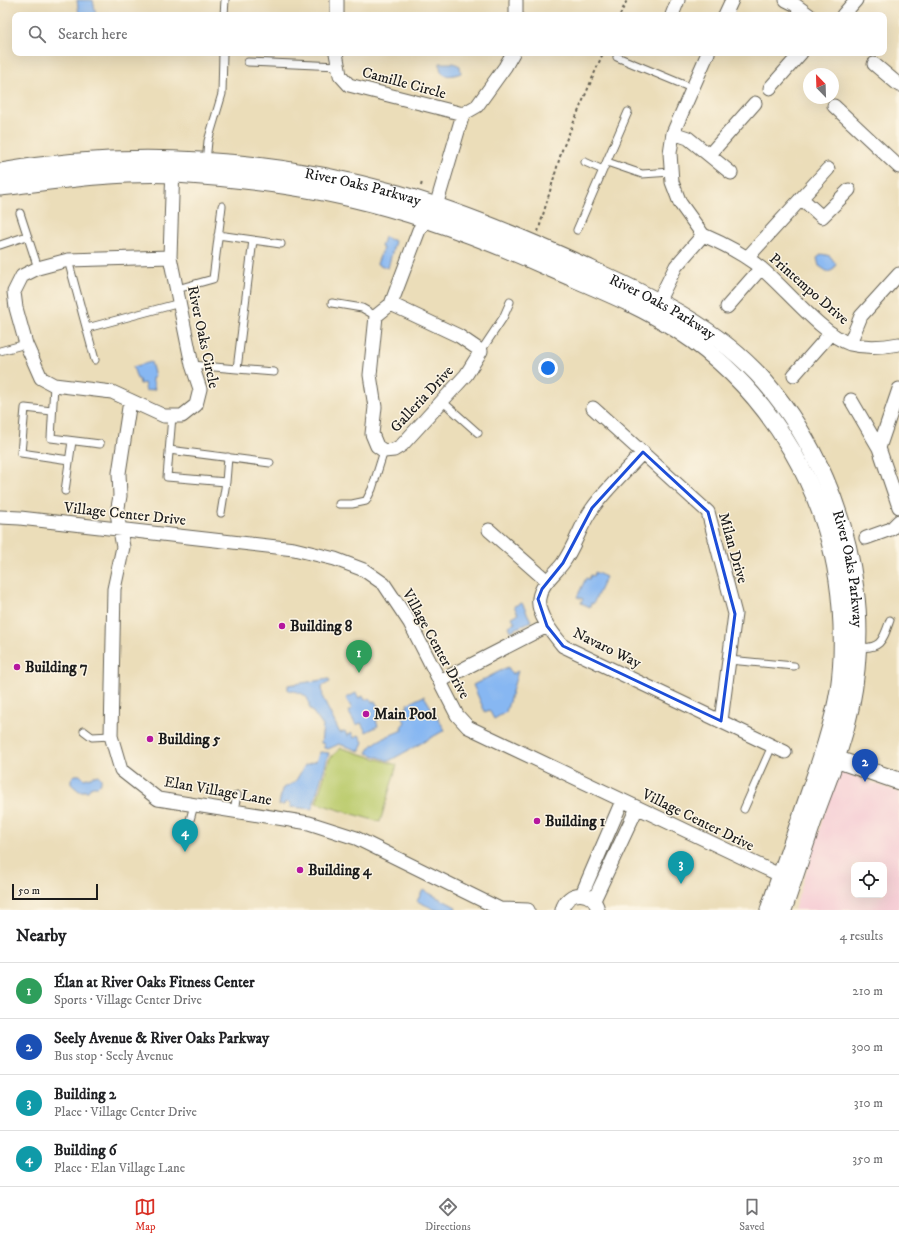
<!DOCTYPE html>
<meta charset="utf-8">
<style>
body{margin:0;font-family:"IM FELL DW Pica",serif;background:#f2f2f2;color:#202124}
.controls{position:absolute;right:12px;bottom:12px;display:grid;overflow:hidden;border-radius:8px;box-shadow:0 4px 16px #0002}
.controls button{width:36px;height:36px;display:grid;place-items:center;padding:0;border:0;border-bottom:1px solid #e0e0e0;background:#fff;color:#202124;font:20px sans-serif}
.compass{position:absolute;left:803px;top:68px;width:36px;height:36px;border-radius:50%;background:#fff;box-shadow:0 4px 16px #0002;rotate:337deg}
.scale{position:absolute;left:12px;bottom:10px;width:86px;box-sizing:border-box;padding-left:4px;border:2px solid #1c1c1c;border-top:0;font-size:11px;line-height:14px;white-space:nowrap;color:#1c1c1c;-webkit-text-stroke:3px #fcf5e5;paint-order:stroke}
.you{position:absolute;left:548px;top:368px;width:14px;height:14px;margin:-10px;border:3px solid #fff;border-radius:50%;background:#1a73e8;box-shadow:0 0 0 6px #1a73e833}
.badge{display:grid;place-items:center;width:26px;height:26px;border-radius:50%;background:#d93025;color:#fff;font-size:13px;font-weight:700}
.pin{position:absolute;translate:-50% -33px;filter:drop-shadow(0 1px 2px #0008)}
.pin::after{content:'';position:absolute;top:21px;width:14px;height:12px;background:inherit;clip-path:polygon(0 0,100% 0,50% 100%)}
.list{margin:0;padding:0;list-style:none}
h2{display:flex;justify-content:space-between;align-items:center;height:52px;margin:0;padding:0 16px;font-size:17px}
h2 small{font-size:13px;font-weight:400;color:#757577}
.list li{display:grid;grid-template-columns:26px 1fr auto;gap:12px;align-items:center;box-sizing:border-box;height:56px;padding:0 16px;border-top:1px solid #e0e0e0}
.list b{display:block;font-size:15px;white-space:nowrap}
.list p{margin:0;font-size:13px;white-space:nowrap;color:#757577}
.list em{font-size:13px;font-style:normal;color:#757577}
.icon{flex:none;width:22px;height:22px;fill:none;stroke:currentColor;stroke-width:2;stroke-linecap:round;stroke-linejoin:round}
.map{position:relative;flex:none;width:899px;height:910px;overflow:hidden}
.search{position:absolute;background:#fff;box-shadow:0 4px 16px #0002;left:12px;right:12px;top:12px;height:44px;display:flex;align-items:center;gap:10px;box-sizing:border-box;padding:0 14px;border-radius:8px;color:#757577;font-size:15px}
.sheet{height:276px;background:#fff}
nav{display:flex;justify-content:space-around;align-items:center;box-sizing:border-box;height:56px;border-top:1px solid #e0e0e0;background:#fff;font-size:11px;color:#757577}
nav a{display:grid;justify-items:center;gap:2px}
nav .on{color:#d93025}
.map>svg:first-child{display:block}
.built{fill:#f6cfd6;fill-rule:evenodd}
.green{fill:#bccc6e;stroke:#6c7445}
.water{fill:#87b7f2;stroke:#526a87}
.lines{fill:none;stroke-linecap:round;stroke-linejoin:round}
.service-casing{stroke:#646053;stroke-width:9}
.minor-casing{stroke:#646053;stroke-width:15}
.tertiary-casing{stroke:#646053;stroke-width:19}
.path{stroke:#646053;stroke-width:2;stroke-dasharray:3 3;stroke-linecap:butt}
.service{stroke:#fff;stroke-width:7}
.minor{stroke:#fff;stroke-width:13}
.tertiary{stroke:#fff;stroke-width:17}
.marked{fill:none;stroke:#1d4ed8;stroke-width:3;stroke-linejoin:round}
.poi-dot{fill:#b5179e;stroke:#fcf5e5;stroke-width:1.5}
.labels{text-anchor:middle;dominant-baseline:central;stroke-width:3;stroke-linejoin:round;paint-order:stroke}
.street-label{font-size:15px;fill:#1c1c1c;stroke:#fcf5e5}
.poi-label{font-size:15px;font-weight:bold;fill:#1c1c1c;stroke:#fcf5e5;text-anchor:start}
</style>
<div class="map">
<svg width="899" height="910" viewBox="0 0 899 910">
<rect width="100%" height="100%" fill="#fcf5e5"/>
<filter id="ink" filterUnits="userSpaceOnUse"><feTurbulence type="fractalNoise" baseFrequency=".025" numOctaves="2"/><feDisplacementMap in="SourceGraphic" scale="8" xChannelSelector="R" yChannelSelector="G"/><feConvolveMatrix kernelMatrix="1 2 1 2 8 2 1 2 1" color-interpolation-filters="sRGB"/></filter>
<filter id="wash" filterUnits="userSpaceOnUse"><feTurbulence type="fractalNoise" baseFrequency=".012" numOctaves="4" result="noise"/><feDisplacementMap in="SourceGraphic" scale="16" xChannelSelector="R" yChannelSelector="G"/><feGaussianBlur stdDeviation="0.9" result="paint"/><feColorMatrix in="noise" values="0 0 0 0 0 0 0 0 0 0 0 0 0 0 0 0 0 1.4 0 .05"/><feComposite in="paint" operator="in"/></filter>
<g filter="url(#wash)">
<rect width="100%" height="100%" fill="#ebddb9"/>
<path class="built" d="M838,770L899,792V910H794ZM854,865H884V895H854Z"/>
<path class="green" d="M341,748L397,765L380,822L316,803L330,758Z"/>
<path class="water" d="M77,0H93L96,15H79Z
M440,63H454L460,66L461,73C450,77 439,78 440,63Z
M384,237L395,241L388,268L377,264L383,248L381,247Z
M822,254L830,256L836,264L833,270L828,272L819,266L817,258Z
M151,362L155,377L152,378L155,389L146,391L144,383L140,384L139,379H137L133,367Z
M595,572L606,577L593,604L591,603L590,607L581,603L583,599L577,597L586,578L589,579L591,575L594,576Z
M522,603L531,621L511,631L509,626L515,623L512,617L518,614L514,606Z
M508,667L512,674L518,671L506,712L494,719L489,710L485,712L473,685Z
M329,679L330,682L322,686L323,699L340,733L345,731L347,736L352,733L354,738L359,735L363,742L360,751L339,744L328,749L324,748V744L321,743L323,726L309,707C310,694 299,692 288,690V685Z
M356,693L359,698L363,696L365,700L370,698L372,703L375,701L383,717L376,720L378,726L366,732L361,723L356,725L348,711L352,709L346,698Z
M424,696L445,730L389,761L367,753C372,740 390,736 402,730L401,727L405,722L399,711L408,707L407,704Z
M320,752L329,753L312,809L290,807L291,803L285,802L284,805H279L282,789L295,782L305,765L316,761Z
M75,775H80L84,779L98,775L101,778V783L98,786H92L88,791H79L71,784V779Z
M423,890L456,907L455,910H436L417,901Z"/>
</g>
<g filter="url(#ink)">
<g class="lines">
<g class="service-casing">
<path id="service" d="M224,15L225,0
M617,57L694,89
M248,62L338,66
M206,162L208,141L222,94L223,53
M585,162L603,170
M607,162L642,174L671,172
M20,213L38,268
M577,230L628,112
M218,235L281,244
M0,245L27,236
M68,260L95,360
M177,289L213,279L222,206
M332,303L362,308L376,316
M87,328L180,303
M0,351L26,344
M481,351L503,318L510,302
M192,365L237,369L253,240
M237,369L274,372
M54,385L51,438L100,444
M442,401L478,433
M52,411L25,408L21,453L69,460
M172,416L167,477L226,482L228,457
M169,450L270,463
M65,491L72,441
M339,504H352L366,501L372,489L384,451
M221,513L226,482
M857,647C881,650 883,640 890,620
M729,660L794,666
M84,731L92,737L111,736
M744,809L772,746
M234,810L237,795
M181,829L190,820L194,805"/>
</g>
<g class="minor-casing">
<path id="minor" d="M786,0L794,4L809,15
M337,15V0
M516,15V0
M672,15L678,0
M725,15L732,0
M843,15L856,0
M336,53L340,75L349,85L463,114L477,106L505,67L513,53
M874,64L899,85
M770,88L801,53
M834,106L899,167
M673,133L688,138L731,173
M710,154L755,103
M801,198L822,217L849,190
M703,235C724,244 744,254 762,269C785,288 823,335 850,344C866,348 883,347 899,344
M703,235L680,203L672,182L670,153L673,133L708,53
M170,257L68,260L38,268L22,276L14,292L16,308L26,344L41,378L54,385L112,392L164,416H182L196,405L200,389L192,365L170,257L173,165
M747,258L828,169
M391,304L459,336L481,351L466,375L402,445L394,450L384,451L377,446L372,434L375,407L370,375L376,316Z
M391,304L419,230L436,206L463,114
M727,307L761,268
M654,310L676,266L703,235
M850,343L861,316L899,274
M794,375L831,333
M851,400L879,448L899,507
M130,401L119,473L120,496L117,513L123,547L114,589L111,736L121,770L158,799L309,823L356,838L500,909L528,910
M593,408L708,512L735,614L721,721
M879,448L899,389
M643,452C626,471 606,489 592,509C580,526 575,546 563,563C555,574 541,584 539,598C536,614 554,635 563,646L785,752
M0,517L20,518L294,549L335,559L364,570L384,584L410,623L457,715L468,727L788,879
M489,530L547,581
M866,538L891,529L899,521
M440,681L547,626
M582,894L622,801
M594,900L637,808
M562,910C567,889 594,890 598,910"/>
</g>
<g class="tertiary-casing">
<g id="tertiary">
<path id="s1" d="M0,172C130,149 271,158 398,194C463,213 525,239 586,267C651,297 716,326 765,382C814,439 846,514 855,589C862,639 856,698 840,746C833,768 824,790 816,812C805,844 794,877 783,910"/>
<path d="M0,187C58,180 118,171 176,174C235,178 294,184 351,198C420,214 486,239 550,268C593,287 639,304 678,330C772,391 833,497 841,608C843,635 843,663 839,690C833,726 821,760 809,794C796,833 782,871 769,910"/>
<path d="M824,755L899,781"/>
</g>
</g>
<path class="path" d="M620,15L627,0
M421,186L422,182
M538,232L562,150L603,53"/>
<use href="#service" class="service"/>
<use href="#minor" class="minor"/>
<use href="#tertiary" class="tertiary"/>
</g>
</g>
<path class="marked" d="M643,452L708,512L735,614L721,721L563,646L547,626L538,599L542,589L563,563L592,508Z"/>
<g class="poi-dot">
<circle cx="282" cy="626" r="4"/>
<circle cx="17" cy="667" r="4"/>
<circle cx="366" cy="714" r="4"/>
<circle cx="150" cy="739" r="4"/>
<circle cx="537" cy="821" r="4"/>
<circle cx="300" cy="870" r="4"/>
</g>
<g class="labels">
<g class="street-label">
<text transform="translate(404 83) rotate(15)">Camille Circle</text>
<text stroke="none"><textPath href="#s1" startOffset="366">River Oaks Parkway</textPath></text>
<text transform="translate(809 289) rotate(41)">Printempo Drive</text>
<text stroke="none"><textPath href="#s1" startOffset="690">River Oaks Parkway</textPath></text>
<text transform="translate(203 337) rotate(78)">River Oaks Circle</text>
<text transform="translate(422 399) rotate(-47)">Galleria Drive</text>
<text transform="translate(125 514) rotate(6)">Village Center Drive</text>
<text transform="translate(733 548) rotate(74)">Milan Drive</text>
<text stroke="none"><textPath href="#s1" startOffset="1026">River Oaks Parkway</textPath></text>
<text transform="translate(436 644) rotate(61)">Village Center Drive</text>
<text transform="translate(607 648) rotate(26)">Navaro Way</text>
<text transform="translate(218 791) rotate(10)">Elan Village Lane</text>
<text transform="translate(698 820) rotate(26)">Village Center Drive</text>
</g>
<g class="poi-label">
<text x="290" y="626">Building 8</text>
<text x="25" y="667">Building 7</text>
<text x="374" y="714">Main Pool</text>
<text x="158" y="739">Building 5</text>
<text x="545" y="821">Building 1</text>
<text x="308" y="870">Building 4</text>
</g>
</g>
</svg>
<div class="controls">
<button><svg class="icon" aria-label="locate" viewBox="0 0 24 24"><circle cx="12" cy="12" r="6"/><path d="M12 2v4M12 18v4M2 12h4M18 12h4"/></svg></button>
</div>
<svg class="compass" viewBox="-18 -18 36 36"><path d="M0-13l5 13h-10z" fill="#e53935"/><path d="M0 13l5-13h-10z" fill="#757577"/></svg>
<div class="scale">50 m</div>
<div class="you"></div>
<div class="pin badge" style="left:359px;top:673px;background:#2e9e5b">1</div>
<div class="pin badge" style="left:865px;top:782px;background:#1a4fb4">2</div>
<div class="pin badge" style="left:681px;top:884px;background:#0f9aa8">3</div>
<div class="pin badge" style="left:185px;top:852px;background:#0f9aa8">4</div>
<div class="search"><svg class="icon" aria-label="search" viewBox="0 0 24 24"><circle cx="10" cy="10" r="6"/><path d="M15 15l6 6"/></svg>Search here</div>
</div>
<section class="sheet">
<h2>Nearby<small>4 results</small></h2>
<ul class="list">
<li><span class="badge" style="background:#2e9e5b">1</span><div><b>Élan at River Oaks Fitness Center</b><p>Sports · Village Center Drive</p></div><em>210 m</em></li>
<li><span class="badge" style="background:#1a4fb4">2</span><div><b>Seely Avenue &amp; River Oaks Parkway</b><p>Bus stop · Seely Avenue</p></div><em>300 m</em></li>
<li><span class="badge" style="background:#0f9aa8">3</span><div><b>Building 2</b><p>Place · Village Center Drive</p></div><em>310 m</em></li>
<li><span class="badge" style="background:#0f9aa8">4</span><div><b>Building 6</b><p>Place · Elan Village Lane</p></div><em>350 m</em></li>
</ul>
</section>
<nav>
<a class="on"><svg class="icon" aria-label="map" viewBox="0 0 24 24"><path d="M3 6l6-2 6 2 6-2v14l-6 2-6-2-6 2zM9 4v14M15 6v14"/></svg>Map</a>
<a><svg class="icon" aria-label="directions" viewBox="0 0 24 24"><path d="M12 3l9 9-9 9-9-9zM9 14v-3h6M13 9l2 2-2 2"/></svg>Directions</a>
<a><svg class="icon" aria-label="saved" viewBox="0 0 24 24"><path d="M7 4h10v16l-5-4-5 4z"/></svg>Saved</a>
</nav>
